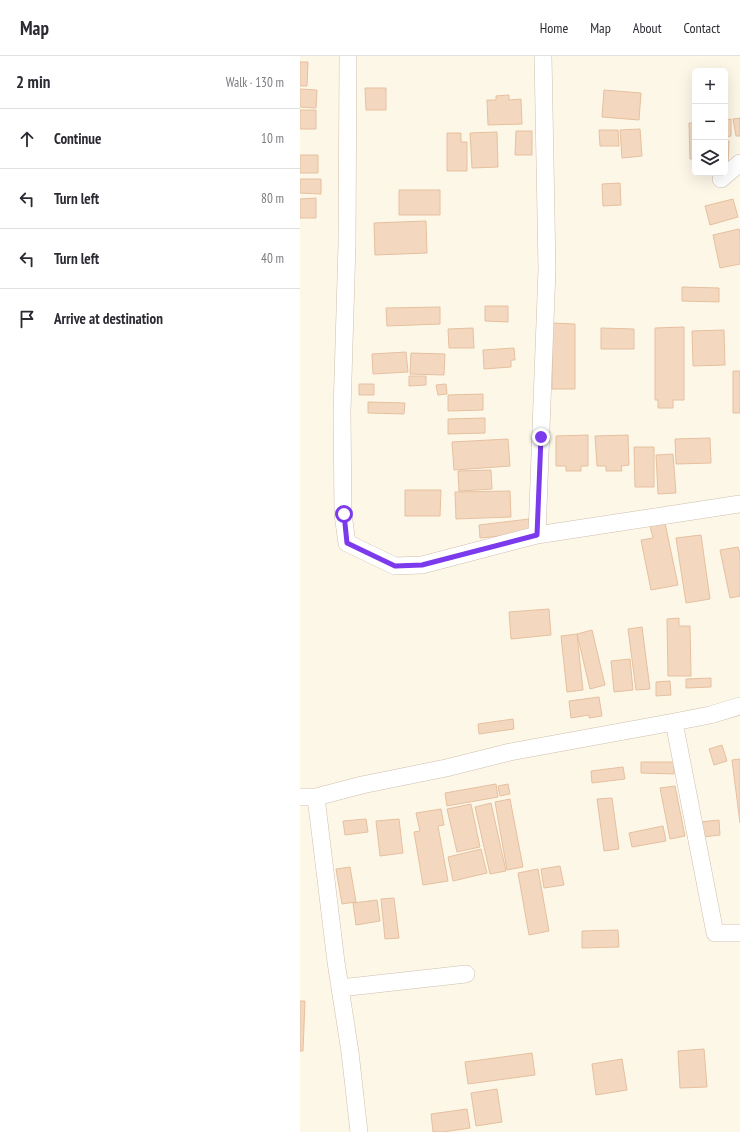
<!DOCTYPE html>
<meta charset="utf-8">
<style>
body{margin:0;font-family:"PT Sans Narrow",sans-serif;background:#f2f2f3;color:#2b2b33}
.controls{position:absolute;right:12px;top:12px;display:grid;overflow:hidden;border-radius:6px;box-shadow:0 4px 16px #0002}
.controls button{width:36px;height:36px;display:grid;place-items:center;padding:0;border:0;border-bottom:1px solid #e1e1e2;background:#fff;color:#2b2b33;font:20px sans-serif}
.stop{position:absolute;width:12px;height:12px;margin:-9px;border:3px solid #7c3aed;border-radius:50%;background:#fff}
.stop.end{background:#7c3aed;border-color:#fff;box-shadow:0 1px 4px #0008}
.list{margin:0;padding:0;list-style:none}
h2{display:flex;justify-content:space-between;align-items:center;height:52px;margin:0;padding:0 16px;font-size:17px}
h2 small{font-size:13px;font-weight:400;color:#7c7c81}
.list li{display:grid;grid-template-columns:26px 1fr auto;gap:12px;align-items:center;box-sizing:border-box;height:60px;padding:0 16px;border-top:1px solid #e1e1e2}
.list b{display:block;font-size:15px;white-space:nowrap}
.list em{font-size:13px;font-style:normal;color:#7c7c81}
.icon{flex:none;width:22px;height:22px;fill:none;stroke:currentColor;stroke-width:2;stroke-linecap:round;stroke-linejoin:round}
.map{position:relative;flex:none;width:440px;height:1076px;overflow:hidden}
header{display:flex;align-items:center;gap:24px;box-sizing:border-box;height:56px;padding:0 20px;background:#fff;border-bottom:1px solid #e1e1e2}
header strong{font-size:19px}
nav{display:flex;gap:22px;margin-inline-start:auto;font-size:14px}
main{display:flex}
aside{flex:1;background:#fff}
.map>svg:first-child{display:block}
.building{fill:#f3d8bf;stroke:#e6c09f}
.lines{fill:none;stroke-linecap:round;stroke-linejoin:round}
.street-casing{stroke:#cfbfad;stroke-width:18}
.street{stroke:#fff;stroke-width:17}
.route{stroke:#7c3aed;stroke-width:5}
</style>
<header>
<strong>Map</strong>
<nav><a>Home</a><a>Map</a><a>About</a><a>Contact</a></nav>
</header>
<main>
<aside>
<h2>2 min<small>Walk · 130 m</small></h2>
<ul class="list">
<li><svg class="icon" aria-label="ahead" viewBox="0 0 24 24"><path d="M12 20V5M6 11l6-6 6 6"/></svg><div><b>Continue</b></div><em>10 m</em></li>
<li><svg class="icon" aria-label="left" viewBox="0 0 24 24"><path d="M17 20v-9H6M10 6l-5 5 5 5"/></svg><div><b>Turn left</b></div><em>80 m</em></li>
<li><svg class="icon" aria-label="left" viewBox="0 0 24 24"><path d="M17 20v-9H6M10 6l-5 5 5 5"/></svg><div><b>Turn left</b></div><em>40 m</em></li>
<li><svg class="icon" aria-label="arrive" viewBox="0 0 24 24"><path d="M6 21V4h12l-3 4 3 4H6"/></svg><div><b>Arrive at destination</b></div></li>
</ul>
</aside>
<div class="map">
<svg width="440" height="1076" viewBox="0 0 440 1076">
<rect width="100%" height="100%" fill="#fdf7e8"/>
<path class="building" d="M0,6H8L7,30H0Z
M65,32H86V54H66Z
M0,33L17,34L16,52L0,51Z
M304,34L341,37L339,64L302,61Z
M209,39V44L221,43L222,68L188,69L187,44H196V40Z
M0,54H16V73H0Z
M440,62V80H436L433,63Z
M431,63V80L425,81V64Z
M389,67H395V103H390Z
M340,73L342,100L322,102L320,74Z
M299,74H318L319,90H300Z
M216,75H232V99H215Z
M197,76L198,111L172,112L170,77Z
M147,77H161V86H167V115H147Z
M425,85H429L428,109H425Z
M0,99H18V117H0Z
M0,123H21V138L0,137Z
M320,127L321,149L303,150L302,128Z
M99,134H140V159H99Z
M16,142V162H0V143Z
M433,143L438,161L410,169L405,150Z
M126,165L127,197L75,199L74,167Z
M439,173L440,178V208L420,212L413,179Z
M382,231L419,232V246L382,245Z
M185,250H208V266L185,265Z
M140,251V268L87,270L86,252Z
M252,267L275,268V333H252Z
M384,271V344H373V352H358V344H355V272Z
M173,272L174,292H149L148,273Z
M301,272L334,273V293H301Z
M424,274L425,309L393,310L392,275Z
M214,292L215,304H211V311L184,313L183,294Z
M106,296L108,316L73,318L72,298Z
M111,297L145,298L144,319L110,318Z
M433,315H440V357H433Z
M109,320H126V329L109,330Z
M59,328H74V339H59Z
M146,328L147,338L138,339L136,329Z
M183,338V354L148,355V339Z
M68,346L105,347L104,358L68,357Z
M185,362V377L148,378V363Z
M288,379V410H281V415H266V410H256V380Z
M328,379L329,409L321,410L322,415H306V410H297L295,380Z
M410,382L411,407L376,408L375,383Z
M208,383L210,410L154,414L152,386Z
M334,391H354V431H335Z
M373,398L376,437L358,438L356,399Z
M191,414L192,433L159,435L158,415Z
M105,434H141L140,460H105Z
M210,435L211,461L156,463L155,436Z
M229,463L231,477L180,482L179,469Z
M365,467L378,529L351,534L341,484L353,482L350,470Z
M401,479L410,543L386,547L376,482Z
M438,491L440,498V540L430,542L420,494Z
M249,553L251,579L211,583L209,556Z
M379,562V570H390L391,620H368L367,563Z
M342,571L350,633L336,634L328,573Z
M292,574L305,629L290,633L277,578Z
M277,578L283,634L267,636L261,580Z
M330,603L333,634L314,636L311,605Z
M411,622V631L386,632V623Z
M370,625L371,639L356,640V626Z
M299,641L302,660L289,662V659L271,662L269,645Z
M213,663L214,673L179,678L178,668Z
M422,689L427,705L414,709L409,693Z
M440,703V767L432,704Z
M341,706H374V718L341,717Z
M323,711L325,723L292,727L291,715Z
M196,728L198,741L147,750L145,737Z
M208,728L210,738L200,740L198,730Z
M375,730L385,780L370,783L360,732Z
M312,742L319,793L304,795L297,743Z
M210,743L223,811L207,814L195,746Z
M191,747L206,815L190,818L175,751Z
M171,748L180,791L157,796L147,753Z
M141,753L144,769L138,770L148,825L123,829L114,776L120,775L116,757Z
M66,763L68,776L45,779L43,765Z
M99,763L103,797L80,800L76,765Z
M419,764L420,779L403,781L400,766Z
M363,770L366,785L332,791L329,777Z
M181,793L187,817L153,825L148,801Z
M260,810L264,829L244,832L241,813Z
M50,811L56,846L42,848L36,813Z
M238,813L249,875L229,879L218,817Z
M94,842L99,882L85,883L81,843Z
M77,844L80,865L56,869L53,847Z
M318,874L319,891L282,892V875Z
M0,945H5L3,995H0Z
M404,993L407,1031L380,1032L378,995Z
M232,997L235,1019L168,1028L165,1006Z
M322,1003L327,1034L296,1039L292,1008Z
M197,1033L202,1066L176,1070L171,1037Z
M167,1053L170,1072L143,1076H133L131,1058Z"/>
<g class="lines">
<g class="street-casing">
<path id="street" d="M48,0L47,188L42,356L43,458L47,487L95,510L122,509L237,479L440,448
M421,123L440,107
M237,479L247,213L243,0
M374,666L415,877H440
M0,741H16L62,729L146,712L210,696L374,666L410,659L440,650
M16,741L36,906L50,996L59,1076
M40,932L166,918"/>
</g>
<use href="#street" class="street"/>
</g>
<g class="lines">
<path class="route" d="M44,458L47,487L95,510L122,509L237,479L241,381"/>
</g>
</svg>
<div class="controls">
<button>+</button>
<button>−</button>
<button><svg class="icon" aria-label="layers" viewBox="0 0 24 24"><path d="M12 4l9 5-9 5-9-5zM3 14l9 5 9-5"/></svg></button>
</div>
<div class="stop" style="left:44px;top:458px"></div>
<div class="stop end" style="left:241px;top:381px"></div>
</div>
</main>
